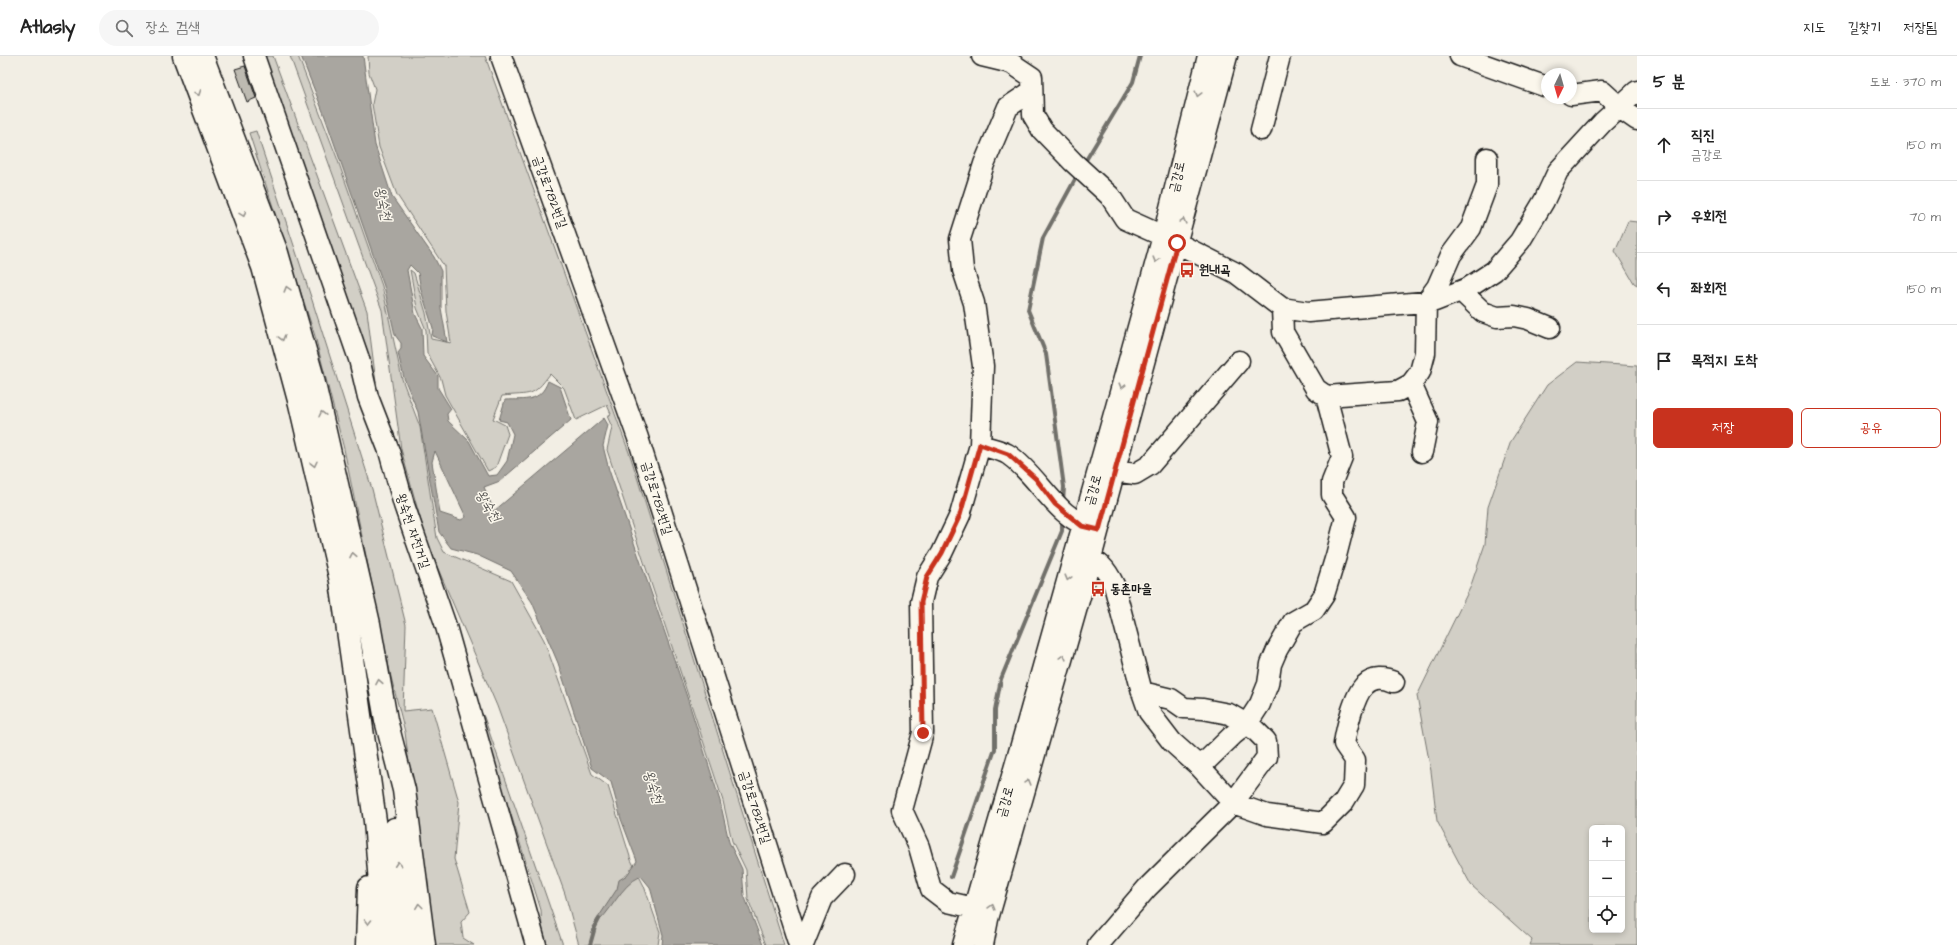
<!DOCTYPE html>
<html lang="ko">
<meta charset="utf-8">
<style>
body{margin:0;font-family:"Architects Daughter","Poor Story",sans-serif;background:#f6f6f6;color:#222}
.controls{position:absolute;right:12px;bottom:12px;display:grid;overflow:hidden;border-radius:6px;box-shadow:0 2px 6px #0003}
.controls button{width:36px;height:36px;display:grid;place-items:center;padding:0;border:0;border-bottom:1px solid #e0e0e0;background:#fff;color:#222;font:20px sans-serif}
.compass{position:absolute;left:1541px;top:12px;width:36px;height:36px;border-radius:50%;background:#fff;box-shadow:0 2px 6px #0003;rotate:185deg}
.stop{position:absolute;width:12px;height:12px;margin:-9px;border:3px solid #c8321e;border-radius:50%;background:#fff}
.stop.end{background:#c8321e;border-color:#fff;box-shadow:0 1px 4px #0008}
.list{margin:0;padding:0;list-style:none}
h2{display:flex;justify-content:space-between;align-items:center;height:52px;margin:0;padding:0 16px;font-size:17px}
h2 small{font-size:13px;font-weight:400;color:#767676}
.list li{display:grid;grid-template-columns:26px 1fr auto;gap:12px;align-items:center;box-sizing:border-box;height:72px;padding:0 16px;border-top:1px solid #e0e0e0}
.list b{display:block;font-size:15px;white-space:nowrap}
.list p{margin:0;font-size:13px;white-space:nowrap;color:#767676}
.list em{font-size:13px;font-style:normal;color:#767676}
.actions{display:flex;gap:8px;padding:12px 16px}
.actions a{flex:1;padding:9px 0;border:1px solid #c8321e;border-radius:6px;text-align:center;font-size:14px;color:#c8321e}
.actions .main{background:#c8321e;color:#fff}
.icon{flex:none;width:22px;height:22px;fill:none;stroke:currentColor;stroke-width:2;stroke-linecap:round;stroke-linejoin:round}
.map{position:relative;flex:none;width:1637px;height:889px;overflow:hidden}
header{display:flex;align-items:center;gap:24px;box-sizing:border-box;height:56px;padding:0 20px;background:#fff;border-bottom:1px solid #e0e0e0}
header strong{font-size:19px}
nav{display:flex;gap:22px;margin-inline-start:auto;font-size:14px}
.search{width:280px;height:36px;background:#f6f6f6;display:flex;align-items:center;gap:10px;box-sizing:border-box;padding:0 14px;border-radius:22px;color:#767676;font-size:15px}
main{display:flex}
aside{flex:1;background:#fff}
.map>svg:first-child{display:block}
.green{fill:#d2cfc6;stroke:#777671;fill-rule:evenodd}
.water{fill:#a9a6a0;stroke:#716f6b;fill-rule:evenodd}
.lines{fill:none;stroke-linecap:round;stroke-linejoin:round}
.stream{stroke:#716f6b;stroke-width:4}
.building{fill:#bdbab1;stroke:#1c1c1c}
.minor-casing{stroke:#1c1c1c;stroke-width:23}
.highway-casing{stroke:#1c1c1c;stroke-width:25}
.minor{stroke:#fbf7ec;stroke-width:20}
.highway{stroke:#fbf7ec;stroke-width:22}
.oneway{stroke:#97948e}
.route{stroke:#c8321e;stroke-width:5}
.labels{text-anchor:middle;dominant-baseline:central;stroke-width:3;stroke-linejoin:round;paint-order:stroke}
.street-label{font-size:13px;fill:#1c1c1c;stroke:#fbf7ec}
.poi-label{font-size:13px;font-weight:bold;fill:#1c1c1c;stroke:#fbf7ec;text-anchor:start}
.water-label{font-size:14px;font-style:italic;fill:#545351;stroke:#fbf7ec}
</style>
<header>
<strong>Atlasly</strong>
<div class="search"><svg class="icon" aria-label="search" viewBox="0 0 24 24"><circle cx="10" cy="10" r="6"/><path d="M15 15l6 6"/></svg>장소 검색</div>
<nav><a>지도</a><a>길찾기</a><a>저장됨</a></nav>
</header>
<main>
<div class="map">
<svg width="1637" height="889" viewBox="0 0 1637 889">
<rect width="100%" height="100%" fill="#f2eee4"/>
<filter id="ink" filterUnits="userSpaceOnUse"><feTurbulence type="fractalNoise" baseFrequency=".025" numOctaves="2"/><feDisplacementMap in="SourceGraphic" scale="8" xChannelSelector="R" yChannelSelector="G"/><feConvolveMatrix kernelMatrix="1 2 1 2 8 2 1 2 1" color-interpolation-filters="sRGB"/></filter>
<g filter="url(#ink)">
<path class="green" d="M258,0H273L367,255L379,350Z
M290,0H298L337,102L382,230L402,323L420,371L437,482L444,496L511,525L544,584L592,718L608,730L631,804L644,830L660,876L658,889H579L565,838L497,650L427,487L401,393L382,254Z
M368,0H485L631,402L784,889H766L748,843L746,814L732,785L723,745L607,394L612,371L607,360L611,358L607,349L576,364L564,332L550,318C532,342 532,337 502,340L493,363L505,369L508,378L496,411L488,415L445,339L441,323L427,297L426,274L417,252L410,214L414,217L426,257L431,283L451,287L446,255L444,210L397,139L379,91L372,48L375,33L369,17Z
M256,75L312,244L372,433L406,569L403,655L432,652L459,746L454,803L470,856L461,866L463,882L474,889H431L405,676L391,621L344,393L315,280L249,77Z
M1628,165L1637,166V229L1634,227L1615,195Z
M1577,306L1637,310V889H1530L1532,884L1471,829L1437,765L1431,715L1417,640L1470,532L1485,488L1488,451L1511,385L1547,329ZM1592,772H1622V874H1592Z
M473,642L484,661L563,889H543L541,854L509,752L502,745Z"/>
<path class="water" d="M301,0H363L375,89L392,141L434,201L441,215V252L447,286L432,280L433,272L421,234L418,217L410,209L407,214L415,258L422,272L423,300L438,320V332L451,353L447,358L448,365L469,385L488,420L497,419L507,405L513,378L507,366L499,364L505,344C525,343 540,347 548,325L560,331L571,364L500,425L484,431L494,455L604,362L608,369L603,390L609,414L687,641L720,745L729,786L742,813L744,839L763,889H662L663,879L650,831L641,820C619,830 612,857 592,871L617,833L619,824L627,819L637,805L621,763L611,726L592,712L558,607L532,546L511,515L477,499L451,492L439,476L418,356L404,322L398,297L401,293V287L395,279L384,230L324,58ZM435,395L466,461L461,464L440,457L432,406Z"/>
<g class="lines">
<path class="stream" d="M1083,109L1133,26L1140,0
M1063,446L1064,431L1046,298L1028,254L1043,182L1078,118
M951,821L995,693V654L1001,623L1062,475V463
M590,889L595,871L599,863"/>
</g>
<path class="building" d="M245,10L256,42L247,46L235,13Z"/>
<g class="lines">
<g class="minor-casing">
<path id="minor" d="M254,0L359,303L368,341L389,395L404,449L445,567L536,889
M501,0L638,382L799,889
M982,0L1011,7L1032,21L1033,59L1042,74L1073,106L1110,140L1125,163L1163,180L1236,217L1282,252L1308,256L1435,245L1468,232L1494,215L1520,185L1544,145L1558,115L1603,66L1637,35
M1460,0L1547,31
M1571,39L1602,35L1624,55L1637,64
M1261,74L1280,0
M1461,235L1483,256L1497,261L1514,260L1528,263L1550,272
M1411,328L1428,366L1422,396
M1326,340L1398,335L1411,328L1420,316L1425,297L1426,246L1437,231L1451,199L1471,172L1487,129V102
M980,389C989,392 1002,394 1009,399C1040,421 1056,463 1095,473
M1114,415L1135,418L1150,409L1239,305
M1081,498C1099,505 1106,512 1114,529L1142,636L1149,656L1172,686L1200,711L1233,747L1267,759L1323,767L1343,747L1354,729L1355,704L1344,688C1346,674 1354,639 1365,629C1373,621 1385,622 1394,626
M1200,711L1233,679L1247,668L1260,648L1268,628L1271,608L1277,594L1293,566L1314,554L1324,539L1336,500L1346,461L1332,439V426L1342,401L1326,340L1316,333L1283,276L1282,252
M974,852L948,846L931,833L919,791L902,754L923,677L921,546L927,521L942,497L960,459L980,389L983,310L974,247L963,214L960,183L984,108L1008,51L1032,35
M803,889L822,842L845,818
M963,889L1021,689L1121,333L1163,180L1208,0
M983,889L988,863L1091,502L1227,0
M1098,889L1147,832L1233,747L1267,701L1266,685L1253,672L1229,658L1203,653L1184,652L1171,643L1142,636"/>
</g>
<g class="highway-casing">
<path id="highway" d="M184,0L263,211L300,348L341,525L375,765L385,889
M202,0L277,197L312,319L369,568L386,664L404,734L424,889
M395,773L403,889
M367,889L369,832"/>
</g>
<use href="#minor" class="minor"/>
<use href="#highway" class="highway"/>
</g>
<defs><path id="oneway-chevron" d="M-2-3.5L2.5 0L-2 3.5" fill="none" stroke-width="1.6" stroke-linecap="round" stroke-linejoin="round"/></defs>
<g class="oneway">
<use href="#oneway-chevron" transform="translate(198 37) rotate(70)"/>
<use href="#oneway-chevron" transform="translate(1198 38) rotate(105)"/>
<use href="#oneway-chevron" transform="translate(243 158) rotate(70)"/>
<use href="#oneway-chevron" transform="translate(1183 165) rotate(-75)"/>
<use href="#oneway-chevron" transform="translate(1156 204) rotate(106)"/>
<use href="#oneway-chevron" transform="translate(287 233) rotate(-106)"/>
<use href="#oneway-chevron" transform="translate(282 282) rotate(75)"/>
<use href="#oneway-chevron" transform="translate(1122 330) rotate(105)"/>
<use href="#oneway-chevron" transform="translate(322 358) rotate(-103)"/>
<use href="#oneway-chevron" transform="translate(314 408) rotate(77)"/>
<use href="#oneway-chevron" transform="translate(353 499) rotate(-101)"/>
<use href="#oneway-chevron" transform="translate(1068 522) rotate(105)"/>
<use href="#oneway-chevron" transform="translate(1063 601) rotate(-75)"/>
<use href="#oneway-chevron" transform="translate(379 626) rotate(-100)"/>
<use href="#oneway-chevron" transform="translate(1028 726) rotate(-74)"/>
<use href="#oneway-chevron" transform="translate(398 808) rotate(-94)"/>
<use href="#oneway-chevron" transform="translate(419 850) rotate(-97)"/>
<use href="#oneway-chevron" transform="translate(992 851) rotate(-74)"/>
<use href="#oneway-chevron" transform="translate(368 866) rotate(91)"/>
</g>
</g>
<g class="lines" filter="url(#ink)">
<path class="route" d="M923,677L921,546L927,521L942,497L960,459L980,388L1008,398L1036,423L1055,448L1082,470L1099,474L1177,187"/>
</g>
<defs>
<g id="bus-bare" transform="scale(1.2)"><path d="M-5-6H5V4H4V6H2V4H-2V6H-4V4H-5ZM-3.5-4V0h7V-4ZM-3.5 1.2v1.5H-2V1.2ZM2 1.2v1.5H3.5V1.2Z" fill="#c8321e" stroke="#fbf7ec" stroke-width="2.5" paint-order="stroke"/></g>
</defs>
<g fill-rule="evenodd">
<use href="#bus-bare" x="1187" y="214"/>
<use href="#bus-bare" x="1098" y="533"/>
</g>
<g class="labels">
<g class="street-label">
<text transform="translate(1177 121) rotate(-77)">금강로</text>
<text transform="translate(550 136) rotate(70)">금강로782번길</text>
<text transform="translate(1093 434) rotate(-74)">금강로</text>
<text transform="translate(657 442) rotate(73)">금강로782번길</text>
<text transform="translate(413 475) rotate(71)">왕숙천 자전거길</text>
<text transform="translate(1005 746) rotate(-74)">금강로</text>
<text transform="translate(755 751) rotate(72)">금강로782번길</text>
</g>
<g class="poi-label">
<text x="1199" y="214">원내곡</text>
<text x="1110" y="533">동촌마을</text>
</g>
<g class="water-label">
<text transform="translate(383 148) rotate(78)">왕숙천</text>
<text transform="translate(488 450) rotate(58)">왕숙천</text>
<text transform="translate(653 731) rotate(72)">왕숙천</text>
</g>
</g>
</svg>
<div class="controls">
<button>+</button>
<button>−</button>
<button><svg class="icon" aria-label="locate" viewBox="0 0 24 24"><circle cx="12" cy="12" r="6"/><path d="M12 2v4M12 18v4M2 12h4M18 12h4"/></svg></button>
</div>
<svg class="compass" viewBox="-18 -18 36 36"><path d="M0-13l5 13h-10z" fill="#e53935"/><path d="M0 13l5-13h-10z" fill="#767676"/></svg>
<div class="stop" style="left:1177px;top:187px"></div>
<div class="stop end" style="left:923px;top:677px"></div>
</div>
<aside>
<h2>5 분<small>도보 · 370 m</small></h2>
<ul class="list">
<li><svg class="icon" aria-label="ahead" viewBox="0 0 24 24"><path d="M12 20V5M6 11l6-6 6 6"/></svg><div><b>직진</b><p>금강로</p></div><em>150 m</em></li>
<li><svg class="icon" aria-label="right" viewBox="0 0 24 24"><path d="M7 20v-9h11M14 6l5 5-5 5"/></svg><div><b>우회전</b></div><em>70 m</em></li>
<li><svg class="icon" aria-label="left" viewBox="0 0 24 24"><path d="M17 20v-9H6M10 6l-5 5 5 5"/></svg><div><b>좌회전</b></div><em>150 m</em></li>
<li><svg class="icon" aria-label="arrive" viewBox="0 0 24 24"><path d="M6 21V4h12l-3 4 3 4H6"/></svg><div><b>목적지 도착</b></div></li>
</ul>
<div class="actions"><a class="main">저장</a><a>공유</a></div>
</aside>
</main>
